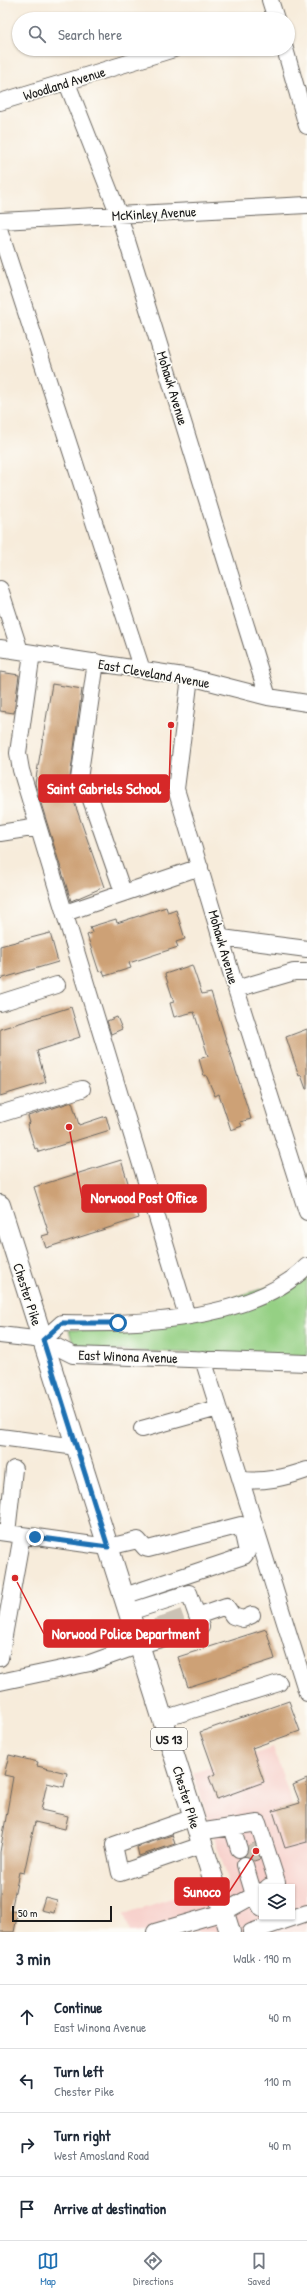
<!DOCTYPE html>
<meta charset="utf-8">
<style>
body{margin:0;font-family:"Patrick Hand",sans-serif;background:#f2f2f3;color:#1f2937}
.controls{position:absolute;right:12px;bottom:12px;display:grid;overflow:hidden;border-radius:0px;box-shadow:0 1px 3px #0004}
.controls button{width:36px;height:36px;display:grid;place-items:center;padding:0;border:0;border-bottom:1px solid #e0e1e3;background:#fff;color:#1f2937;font:20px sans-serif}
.scale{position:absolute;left:12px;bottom:10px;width:100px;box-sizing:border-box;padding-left:4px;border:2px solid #1c1c1c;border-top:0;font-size:11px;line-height:14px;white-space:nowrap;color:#1c1c1c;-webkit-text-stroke:3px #fdfcf7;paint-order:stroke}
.stop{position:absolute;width:12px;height:12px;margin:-9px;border:3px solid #1f6fb2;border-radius:50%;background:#fff}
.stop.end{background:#1f6fb2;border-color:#fff;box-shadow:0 1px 4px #0008}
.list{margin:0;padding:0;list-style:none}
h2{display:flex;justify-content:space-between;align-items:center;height:52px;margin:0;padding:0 16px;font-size:17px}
h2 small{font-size:13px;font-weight:400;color:#747a83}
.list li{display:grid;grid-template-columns:26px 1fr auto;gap:12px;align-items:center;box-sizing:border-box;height:64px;padding:0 16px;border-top:1px solid #e0e1e3}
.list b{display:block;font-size:15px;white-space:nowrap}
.list p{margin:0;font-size:13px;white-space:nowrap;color:#747a83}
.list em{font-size:13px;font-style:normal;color:#747a83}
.icon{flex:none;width:22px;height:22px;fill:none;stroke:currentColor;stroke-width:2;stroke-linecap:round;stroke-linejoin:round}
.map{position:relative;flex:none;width:307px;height:1932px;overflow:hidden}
.search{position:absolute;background:#fff;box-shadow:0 1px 3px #0004;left:12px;right:12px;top:12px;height:44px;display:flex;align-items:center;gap:10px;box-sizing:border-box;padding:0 14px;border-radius:22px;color:#747a83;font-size:15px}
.sheet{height:308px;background:#fff}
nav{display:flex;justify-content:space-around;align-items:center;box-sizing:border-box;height:56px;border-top:1px solid #e0e1e3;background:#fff;font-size:11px;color:#747a83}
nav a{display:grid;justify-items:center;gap:2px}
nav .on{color:#1f6fb2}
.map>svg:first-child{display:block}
.built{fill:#f7d0cb;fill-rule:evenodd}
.green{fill:#95d084;stroke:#587650}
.building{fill:#cda176}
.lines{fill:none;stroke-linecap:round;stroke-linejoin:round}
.minor-tunnel{stroke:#cbc2b5;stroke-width:16;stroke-dasharray:16 8;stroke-linecap:butt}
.minor-casing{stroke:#69655f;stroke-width:18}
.major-casing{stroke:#69655f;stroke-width:22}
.minor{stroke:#fff;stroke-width:16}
.major{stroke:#fff;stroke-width:20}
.route{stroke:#1f6fb2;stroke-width:5}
.labels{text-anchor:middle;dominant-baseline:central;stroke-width:3.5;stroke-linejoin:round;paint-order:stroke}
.shield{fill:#fdfcf7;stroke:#605f5e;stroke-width:1}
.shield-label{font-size:13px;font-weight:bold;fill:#1c1c1c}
.street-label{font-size:14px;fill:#1c1c1c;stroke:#fdfcf7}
.leader{fill:none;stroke:#d62828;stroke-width:1.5}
.callout-dot{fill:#d62828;stroke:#fdfcf7;stroke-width:1.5}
.callout{fill:#d62828;stroke:#d62828;stroke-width:1.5}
.callout-label{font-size:15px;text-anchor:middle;font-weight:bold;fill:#fff}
</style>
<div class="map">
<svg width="307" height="1932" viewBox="0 0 307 1932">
<rect width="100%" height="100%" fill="#fdfcf7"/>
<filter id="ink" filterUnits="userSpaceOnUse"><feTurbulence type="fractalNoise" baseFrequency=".025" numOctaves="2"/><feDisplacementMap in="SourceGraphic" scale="8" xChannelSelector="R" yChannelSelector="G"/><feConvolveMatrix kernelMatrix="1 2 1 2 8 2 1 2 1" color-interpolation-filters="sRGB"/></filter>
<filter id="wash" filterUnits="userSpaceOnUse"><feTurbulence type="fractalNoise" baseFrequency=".012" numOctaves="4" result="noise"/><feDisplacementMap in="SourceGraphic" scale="16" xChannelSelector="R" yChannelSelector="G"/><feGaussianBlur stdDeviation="0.9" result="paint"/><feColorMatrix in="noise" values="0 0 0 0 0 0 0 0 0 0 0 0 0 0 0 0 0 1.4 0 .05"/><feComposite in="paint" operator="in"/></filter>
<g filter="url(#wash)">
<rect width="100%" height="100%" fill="#f7ecdb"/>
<path class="built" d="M273,1747L307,1850V1932H130L124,1914L228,1879L193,1773ZM262,1887H292V1917H262Z"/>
<path class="green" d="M307,1275V1357L75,1349L69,1330L131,1329Z"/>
<g id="blocks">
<path class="building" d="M0,672L19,675L14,713L0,711Z
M52,684L82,689L70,778L72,786L71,793L104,887L71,901L35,784Z
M166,907L168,913L176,910L185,939L176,942L178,947L129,963L131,968L105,976L103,971L99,972L87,935L92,933L90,927L116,919L117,923Z
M50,933L58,962L0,979V946Z
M192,965L202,994L211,992L251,1119L240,1122L242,1126L231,1130L219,1094L215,1096L206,1075L204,1076L199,1059L208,1056L194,1012L174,1017L170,1003L174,1002L165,974Z
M71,1007L80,1037L37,1051L46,1082L0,1096V1029Z
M117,1017L122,1029L111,1034L107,1021Z
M307,1029V1089H306L301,1075L299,1076L286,1037Z
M72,1102L79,1125L106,1116L110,1130L39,1152L37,1148L35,1149L27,1124L30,1123L28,1116Z
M121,1160L139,1218L46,1248L42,1236L49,1234L34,1187Z
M266,1629L275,1659L188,1687L178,1657Z
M289,1701L300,1731L252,1748L264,1782L217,1799L209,1777L215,1774L200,1732Z
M9,1755L38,1762L37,1766L67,1773L64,1787L47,1783L41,1810L68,1816L65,1829L35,1822L24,1873L19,1872L11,1911L18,1912L14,1932H0V1852L13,1777L4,1775Z
M307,1779V1842L285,1848L273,1811L300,1803L293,1785Z
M172,1835L175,1844L139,1856L137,1847Z
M255,1843L260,1859L254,1861L246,1856L248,1846Z
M45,1897L57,1900L54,1913L41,1910Z"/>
</g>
</g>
<g filter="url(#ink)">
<use href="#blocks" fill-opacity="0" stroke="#69655f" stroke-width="1"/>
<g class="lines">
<path class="minor-tunnel" d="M173,1612L178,1626
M161,1617L165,1630
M249,1845L255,1861"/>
<g class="minor-casing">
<path id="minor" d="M270,0L276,19
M285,49L307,126
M67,83L119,215L268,697
M0,102L174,49
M0,221L307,205
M0,232L142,670
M0,589L20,651
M0,648L190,677L268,697L307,703
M32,653L18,753L21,770L187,1316
M96,662L79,779L89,794L123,892
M190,677L176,789L236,989L307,1212
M0,833L38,827
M65,913L200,867
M222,938L307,949
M236,989L294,972H307
M0,1003L57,985
M0,1114L82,1089
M0,1335L43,1340L73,1355L307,1363
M43,1340L62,1323C136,1325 252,1321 307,1266
M203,1359L307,1693
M142,1429L218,1408
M0,1437L77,1447
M241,1480C265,1482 284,1478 307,1470
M0,1532L108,1547L138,1540L145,1548L148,1549L241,1525L247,1552L244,1556L124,1596
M7,1533L14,1469
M197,1616L226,1606L233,1616L243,1619L252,1615
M0,1658L22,1535
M0,1682L90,1663L140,1645L201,1627L189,1593L129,1612
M163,1719L279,1683
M194,1817L114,1845L120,1873L202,1845
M232,1827L239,1849
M198,1832L258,1823L277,1882L268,1887
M245,1865L254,1895L262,1909
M155,1932L224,1912L262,1891
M251,1932L307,1913"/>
</g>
<g class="major-casing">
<path id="major" d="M0,1205L230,1932"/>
</g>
<use href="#minor" class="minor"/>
<use href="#major" class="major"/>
</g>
</g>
<g class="lines" filter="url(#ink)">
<path class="route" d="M35,1537L108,1547L43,1340L62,1323H118"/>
</g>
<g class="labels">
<rect class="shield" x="151" y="1728" width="36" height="22" rx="3"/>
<g class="shield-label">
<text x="169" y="1739">US 13</text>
</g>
<g class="street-label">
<text transform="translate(64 83) rotate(-17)">Woodland Avenue</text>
<text transform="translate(154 213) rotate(-3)">McKinley Avenue</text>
<text transform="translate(173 388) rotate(73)">Mohawk Avenue</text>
<text transform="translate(154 673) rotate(10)">East Cleveland Avenue</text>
<text transform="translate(224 947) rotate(74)">Mohawk Avenue</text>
<text transform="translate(28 1294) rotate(72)">Chester Pike</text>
<text transform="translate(128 1356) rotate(2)">East Winona Avenue</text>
<text transform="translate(187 1797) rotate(73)">Chester Pike</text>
</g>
</g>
<path class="leader" d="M171 725L169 789M69 1127L82 1198M15 1578L44 1634M256 1851L229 1892"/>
<g class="callout-dot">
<circle cx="171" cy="725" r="4"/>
<circle cx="69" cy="1127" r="4"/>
<circle cx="15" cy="1578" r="4"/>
<circle cx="256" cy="1851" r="4"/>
</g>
<g class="callout">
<rect x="39" y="775" width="130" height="27" rx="4"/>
<rect x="82" y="1185" width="124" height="27" rx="4"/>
<rect x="44" y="1620" width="164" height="27" rx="4"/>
<rect x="175" y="1878" width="54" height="27" rx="4"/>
</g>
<g class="callout-label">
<text x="104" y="794">Saint Gabriels School</text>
<text x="144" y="1203">Norwood Post Office</text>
<text x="126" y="1639">Norwood Police Department</text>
<text x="202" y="1897">Sunoco</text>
</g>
</svg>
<div class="controls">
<button><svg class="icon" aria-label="layers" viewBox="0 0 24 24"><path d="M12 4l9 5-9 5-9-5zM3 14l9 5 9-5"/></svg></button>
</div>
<div class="scale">50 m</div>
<div class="stop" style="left:118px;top:1323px"></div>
<div class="stop end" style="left:35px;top:1537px"></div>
<div class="search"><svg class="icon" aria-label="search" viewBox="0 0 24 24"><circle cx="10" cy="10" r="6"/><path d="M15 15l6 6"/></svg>Search here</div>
</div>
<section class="sheet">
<h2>3 min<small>Walk · 190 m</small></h2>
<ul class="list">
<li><svg class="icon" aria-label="ahead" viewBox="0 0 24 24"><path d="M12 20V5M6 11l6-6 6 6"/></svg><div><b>Continue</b><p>East Winona Avenue</p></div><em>40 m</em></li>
<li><svg class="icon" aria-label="left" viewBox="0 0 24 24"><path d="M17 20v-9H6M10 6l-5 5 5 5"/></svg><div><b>Turn left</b><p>Chester Pike</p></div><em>110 m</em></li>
<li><svg class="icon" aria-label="right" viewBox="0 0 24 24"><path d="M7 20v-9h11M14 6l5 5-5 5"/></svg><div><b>Turn right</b><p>West Amosland Road</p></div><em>40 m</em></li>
<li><svg class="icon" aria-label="arrive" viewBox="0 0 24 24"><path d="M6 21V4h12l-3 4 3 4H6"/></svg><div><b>Arrive at destination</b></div></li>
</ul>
</section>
<nav>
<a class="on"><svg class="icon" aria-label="map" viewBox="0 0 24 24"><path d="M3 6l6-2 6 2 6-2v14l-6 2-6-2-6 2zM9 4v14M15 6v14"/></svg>Map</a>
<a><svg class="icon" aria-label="directions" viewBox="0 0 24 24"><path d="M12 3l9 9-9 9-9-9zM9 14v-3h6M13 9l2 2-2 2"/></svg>Directions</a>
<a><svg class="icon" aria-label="saved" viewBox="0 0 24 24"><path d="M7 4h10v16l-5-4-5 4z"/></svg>Saved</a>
</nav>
